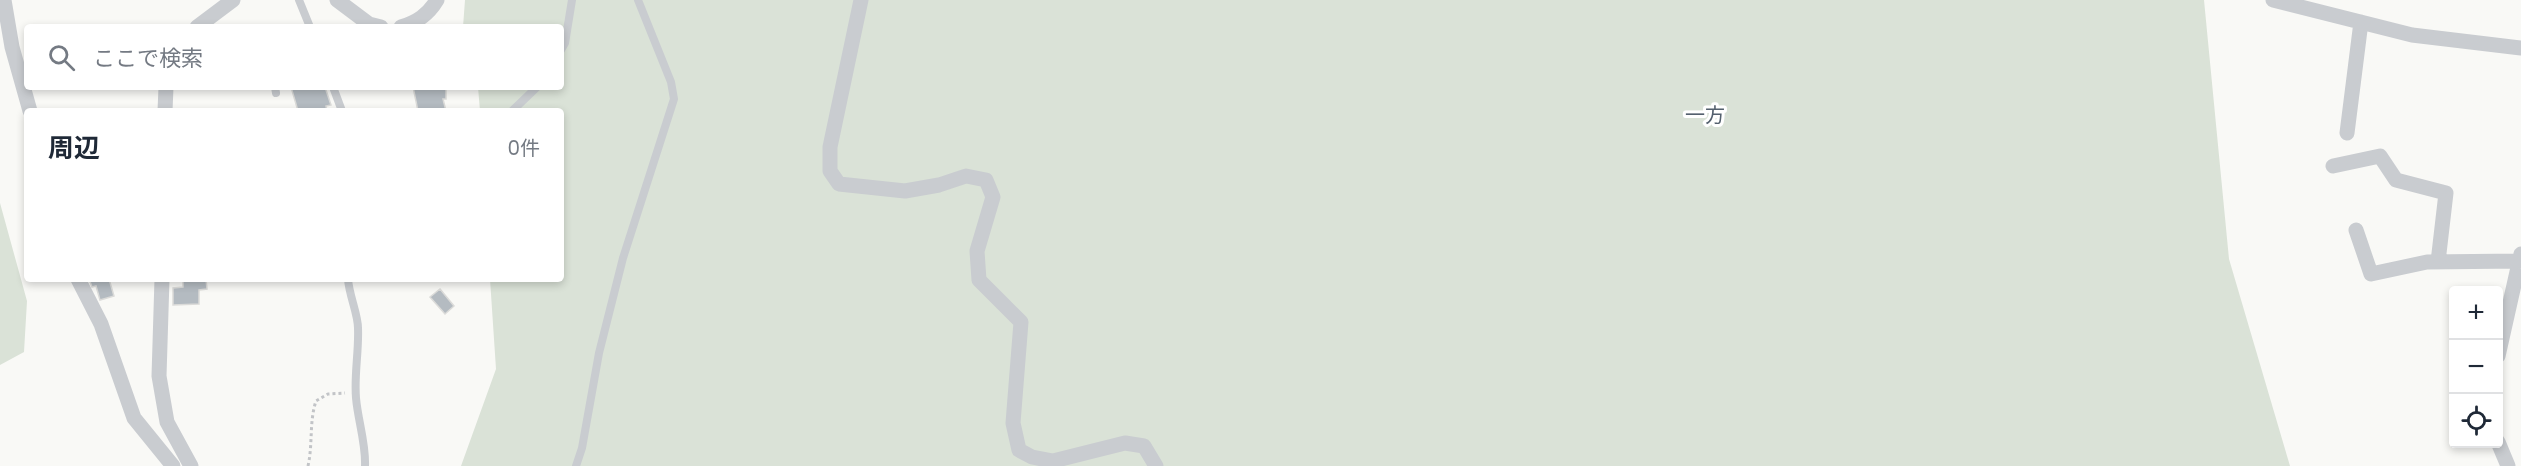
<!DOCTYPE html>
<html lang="ja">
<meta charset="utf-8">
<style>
body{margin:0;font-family:Poppins,"Noto Sans JP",sans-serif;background:#f2f2f3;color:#1f2937}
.controls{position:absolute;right:18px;bottom:18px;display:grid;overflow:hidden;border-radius:6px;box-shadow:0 3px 9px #0003}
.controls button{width:54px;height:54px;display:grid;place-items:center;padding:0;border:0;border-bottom:2px solid #e0e1e3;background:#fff;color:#1f2937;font:30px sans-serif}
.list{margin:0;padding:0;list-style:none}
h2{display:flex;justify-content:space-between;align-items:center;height:78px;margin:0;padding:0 24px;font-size:26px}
h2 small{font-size:20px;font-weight:400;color:#747a83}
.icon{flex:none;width:33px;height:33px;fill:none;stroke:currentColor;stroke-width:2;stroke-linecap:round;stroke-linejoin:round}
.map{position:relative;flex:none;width:2521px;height:466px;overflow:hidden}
.search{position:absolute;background:#fff;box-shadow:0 3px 9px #0003;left:24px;top:24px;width:540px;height:66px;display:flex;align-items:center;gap:15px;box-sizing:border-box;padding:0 21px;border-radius:6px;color:#747a83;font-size:22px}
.panel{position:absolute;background:#fff;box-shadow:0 3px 9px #0003;left:24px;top:108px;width:540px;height:174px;border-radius:6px}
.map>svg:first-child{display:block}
.green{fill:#dae2d7}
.building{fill:#b4bbc1;stroke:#dbdbd9;stroke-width:1.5}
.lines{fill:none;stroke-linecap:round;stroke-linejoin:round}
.path{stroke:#c2c4c7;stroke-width:3;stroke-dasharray:3 3;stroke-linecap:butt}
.lane{stroke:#c9ccd0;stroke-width:8}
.street{stroke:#c9ccd0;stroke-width:15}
.labels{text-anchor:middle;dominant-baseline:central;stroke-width:6;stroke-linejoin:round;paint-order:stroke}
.quarter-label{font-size:20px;fill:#54606e;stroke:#fff}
</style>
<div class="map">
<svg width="2521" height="466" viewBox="0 0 2521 466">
<rect width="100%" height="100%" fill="#f9f9f6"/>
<path class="green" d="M465,0H2204L2229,259L2290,466H461L496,369L490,279H561V111H480L478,87H561V27H463Z
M0,203L27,301L24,352L0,365Z"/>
<path class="building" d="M291,87H325L331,105L326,106L327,111H298Z
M413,87H446V99H443L446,111H418Z
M89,279H109L114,296L100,300L96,286L92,287Z
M183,279H206L207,289L199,290V304L173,305V288L183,287Z
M440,289L454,306L445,314L430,297Z"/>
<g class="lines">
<path class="path" d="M308,466C313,444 309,422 316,401L328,394L345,393"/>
<path class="lane" d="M299,0L310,27
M561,50L565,43L572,0
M275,87L276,93
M333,87L342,111
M512,111L537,87
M348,279C349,295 358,314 358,328C359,351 354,375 356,398C358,421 366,443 365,466
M576,466L582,448L599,353L623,258L674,99L671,82L638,0"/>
<path class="street" d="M4,0L12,47L30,111
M337,0L369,24L381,27
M861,0L830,147V171L839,184L905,191L939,185L966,176L986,180L993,197L977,251L979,280L1021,322L1013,423L1019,450L1032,457L1053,461L1125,443L1144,446L1156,466
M2273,0L2412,35L2521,48
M197,27L233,0
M401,27C417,22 428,15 437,0
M165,111L166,87
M2347,133L2361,22
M2333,166L2380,156L2396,180L2446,193L2438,262
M2356,230L2371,274L2427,262L2519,261
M78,279L101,324L134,418L173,466
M162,279L159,376L167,422L191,466
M2498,356L2521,254
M2498,442L2508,466"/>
</g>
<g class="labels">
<g class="quarter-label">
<text x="1705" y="115">一方</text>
</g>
</g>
</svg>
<div class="controls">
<button>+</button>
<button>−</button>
<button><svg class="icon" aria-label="locate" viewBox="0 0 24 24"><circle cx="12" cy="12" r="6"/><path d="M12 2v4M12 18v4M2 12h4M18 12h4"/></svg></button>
</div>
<div class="search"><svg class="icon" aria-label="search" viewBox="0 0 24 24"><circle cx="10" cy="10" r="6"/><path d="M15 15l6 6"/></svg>ここで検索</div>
<section class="panel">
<h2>周辺<small>0件</small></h2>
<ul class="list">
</ul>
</section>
</div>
